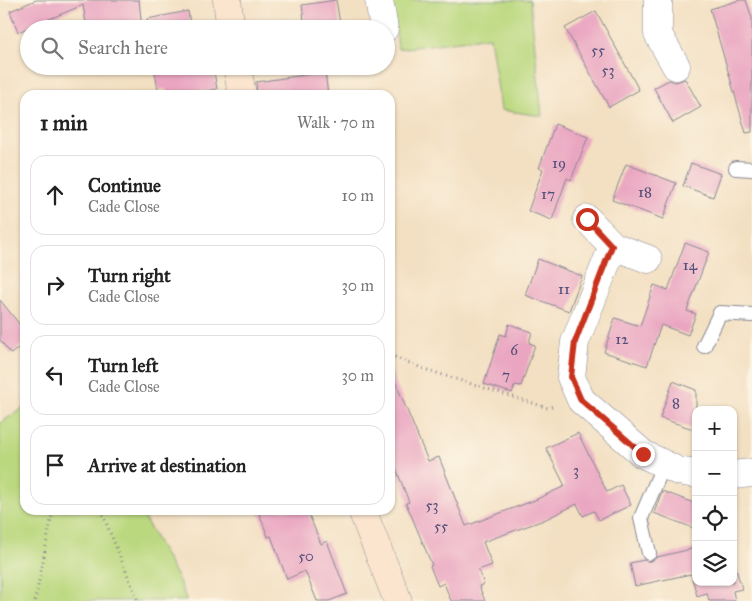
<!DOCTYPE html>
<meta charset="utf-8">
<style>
body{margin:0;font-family:"IM FELL Great Primer",serif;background:#f6f6f6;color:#222}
.controls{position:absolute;right:15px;bottom:15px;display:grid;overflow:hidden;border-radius:10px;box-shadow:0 1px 4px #0004}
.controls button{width:45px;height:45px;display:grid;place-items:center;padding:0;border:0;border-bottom:1px solid #e0e0e0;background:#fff;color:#222;font:25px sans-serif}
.stop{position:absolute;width:15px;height:15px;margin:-11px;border:4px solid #c8321e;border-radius:50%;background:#fff}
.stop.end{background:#c8321e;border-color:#fff;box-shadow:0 1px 5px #0008}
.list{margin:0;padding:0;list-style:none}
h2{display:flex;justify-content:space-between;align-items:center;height:65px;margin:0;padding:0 20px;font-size:21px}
h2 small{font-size:16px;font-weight:400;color:#767676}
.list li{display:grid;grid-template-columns:32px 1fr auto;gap:15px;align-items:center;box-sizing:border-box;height:80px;margin:0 10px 10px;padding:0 10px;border:1px solid #e0e0e0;border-radius:15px}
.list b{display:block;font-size:19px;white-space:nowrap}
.list p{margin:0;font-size:16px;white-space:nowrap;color:#767676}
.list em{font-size:16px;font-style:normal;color:#767676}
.icon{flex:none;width:28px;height:28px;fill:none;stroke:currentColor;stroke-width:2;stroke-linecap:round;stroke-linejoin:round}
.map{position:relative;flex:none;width:752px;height:601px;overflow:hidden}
.search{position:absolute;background:#fff;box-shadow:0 1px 4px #0004;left:20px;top:20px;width:375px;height:55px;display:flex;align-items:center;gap:12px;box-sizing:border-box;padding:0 18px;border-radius:28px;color:#767676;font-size:19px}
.panel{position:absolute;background:#fff;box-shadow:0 1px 4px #0004;left:20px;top:90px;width:375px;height:425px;border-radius:15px}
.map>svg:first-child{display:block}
.green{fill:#bad87e;stroke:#6a846e}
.building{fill:#eaa6c1}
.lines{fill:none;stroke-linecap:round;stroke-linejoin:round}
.lane-casing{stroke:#878790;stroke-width:16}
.street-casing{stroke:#878790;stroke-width:29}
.secondary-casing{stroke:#878790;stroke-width:29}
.path{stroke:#878790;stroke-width:3;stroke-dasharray:1 4;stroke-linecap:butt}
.lane{stroke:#fff;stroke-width:14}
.street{stroke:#fff;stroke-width:28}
.secondary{stroke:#fce5cf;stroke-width:28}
.route{stroke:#c8321e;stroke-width:6}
.labels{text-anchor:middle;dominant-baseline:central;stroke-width:4;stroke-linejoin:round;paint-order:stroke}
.number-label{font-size:15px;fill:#4f4d77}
</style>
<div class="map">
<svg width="752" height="601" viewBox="0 0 752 601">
<rect width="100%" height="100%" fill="#fcf5e5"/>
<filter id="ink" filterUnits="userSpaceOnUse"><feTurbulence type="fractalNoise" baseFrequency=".02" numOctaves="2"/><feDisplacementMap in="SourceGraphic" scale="10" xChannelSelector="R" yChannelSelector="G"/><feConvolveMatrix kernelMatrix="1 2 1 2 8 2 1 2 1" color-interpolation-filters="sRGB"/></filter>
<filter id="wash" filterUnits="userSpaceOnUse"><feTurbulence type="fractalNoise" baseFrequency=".0096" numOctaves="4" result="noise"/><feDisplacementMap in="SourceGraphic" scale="20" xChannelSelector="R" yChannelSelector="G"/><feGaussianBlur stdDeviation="1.12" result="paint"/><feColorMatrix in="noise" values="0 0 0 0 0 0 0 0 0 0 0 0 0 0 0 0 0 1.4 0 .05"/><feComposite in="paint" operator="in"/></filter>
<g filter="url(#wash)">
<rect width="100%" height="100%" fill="#f3dfc1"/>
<path class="green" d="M392,0H530L542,116L501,110L490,37L398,49Z
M25,407V510H140L178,579L187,601H0V423Z"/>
<g id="blocks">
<path class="building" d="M36,0H139L142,29H87L83,5L18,32L10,11Z
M336,0L341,29H305L302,5Z
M740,0H746L752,18V132L746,133L710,9Z
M188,11L191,29H149L147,19Z
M596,11L639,90L609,107L565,28Z
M154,66H213L217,89L194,93V95H167L166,89L158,90Z
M325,72L328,95H257L256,82Z
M685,79L701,107L673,123L654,88L669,80L676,82Z
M555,124L588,137L571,180L567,178L552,220L528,211L543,169L539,168Z
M691,163L721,174L713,197L683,186Z
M626,164L676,183L663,219L612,200Z
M685,243L709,252L687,311L696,314L688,335L661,325L647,366L604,352L615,318L640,326L654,285L668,290Z
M538,259L582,276L569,311L525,295Z
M0,300L25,331V342L11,354L0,340Z
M509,324L532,332L529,343L535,345L521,386L515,385L512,393L484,384L500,334L506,336Z
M390,369L428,461L439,457L466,526L535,500L565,486L546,448L578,433L607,492L621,485L631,505L599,520L594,511L583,516L577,504L544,520L483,542L492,565L478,570L484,584L479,586L485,601H451L444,583L438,586L430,566L432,565L406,503L409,502L390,453Z
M673,381L696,390V430L660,418Z
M662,491L694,503H696V529L654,513Z
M258,510H307L321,544L327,541L347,594L329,601H317L305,571L287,579L271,536L268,537Z
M696,548V582H733V559L742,589L733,591L735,601H709L707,593L697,596L691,574L635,586L630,563L644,560L647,561H651L657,557Z"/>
</g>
</g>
<g filter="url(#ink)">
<use href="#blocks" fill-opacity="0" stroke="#878790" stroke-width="1"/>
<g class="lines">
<g class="lane-casing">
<path id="lane" d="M736,168L752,169
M704,346L720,313L752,315
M649,553L641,518L664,464"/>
</g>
<g class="street-casing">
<path id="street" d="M379,0L384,29
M658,0V34L676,66
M587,219L613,246L648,259
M613,246L575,342L571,377L581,400L643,454L678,471L696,474
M733,475L751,473"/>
</g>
<g class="secondary-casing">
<path id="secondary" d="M227,0L231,29
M237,66L242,95
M362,510L398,601"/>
</g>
<path class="path" d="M390,355L424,369L548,408L554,406
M101,510L138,601
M35,601L53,510"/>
<use href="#lane" class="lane"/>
<use href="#street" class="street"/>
<use href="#secondary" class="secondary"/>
</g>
</g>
<g class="lines" filter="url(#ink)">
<path class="route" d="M587,219L612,246L575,342L571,377L581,400L643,454"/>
</g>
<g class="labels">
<g class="number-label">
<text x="598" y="50">55</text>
<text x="608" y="70">53</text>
<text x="559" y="163">19</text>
<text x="645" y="192">18</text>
<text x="548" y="194">17</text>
<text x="690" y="265">14</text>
<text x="564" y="289">11</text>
<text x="622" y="339">12</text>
<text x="514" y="350">6</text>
<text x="506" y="375">7</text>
<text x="676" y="403">8</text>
<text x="576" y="470">3</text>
<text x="432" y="505">53</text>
<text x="441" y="526">55</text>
<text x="306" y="556">50</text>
</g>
</g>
</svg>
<div class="controls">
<button>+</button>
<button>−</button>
<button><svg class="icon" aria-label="locate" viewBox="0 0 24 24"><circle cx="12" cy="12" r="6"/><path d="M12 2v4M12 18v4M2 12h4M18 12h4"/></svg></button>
<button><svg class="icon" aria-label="layers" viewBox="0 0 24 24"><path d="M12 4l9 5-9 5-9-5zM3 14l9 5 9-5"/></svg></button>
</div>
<div class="stop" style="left:587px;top:219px"></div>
<div class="stop end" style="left:643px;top:454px"></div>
<div class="search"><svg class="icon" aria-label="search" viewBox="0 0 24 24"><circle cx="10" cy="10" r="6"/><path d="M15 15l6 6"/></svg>Search here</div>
<section class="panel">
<h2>1 min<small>Walk · 70 m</small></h2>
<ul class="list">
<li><svg class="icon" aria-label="ahead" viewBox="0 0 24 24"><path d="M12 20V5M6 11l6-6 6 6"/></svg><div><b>Continue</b><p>Cade Close</p></div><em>10 m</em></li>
<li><svg class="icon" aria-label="right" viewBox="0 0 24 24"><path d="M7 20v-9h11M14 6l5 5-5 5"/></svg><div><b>Turn right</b><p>Cade Close</p></div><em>30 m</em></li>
<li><svg class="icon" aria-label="left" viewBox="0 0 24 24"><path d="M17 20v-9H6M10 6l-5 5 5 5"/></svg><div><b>Turn left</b><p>Cade Close</p></div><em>30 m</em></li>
<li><svg class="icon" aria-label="arrive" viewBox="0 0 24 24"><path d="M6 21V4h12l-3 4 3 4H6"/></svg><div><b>Arrive at destination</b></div></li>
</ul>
</section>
</div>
